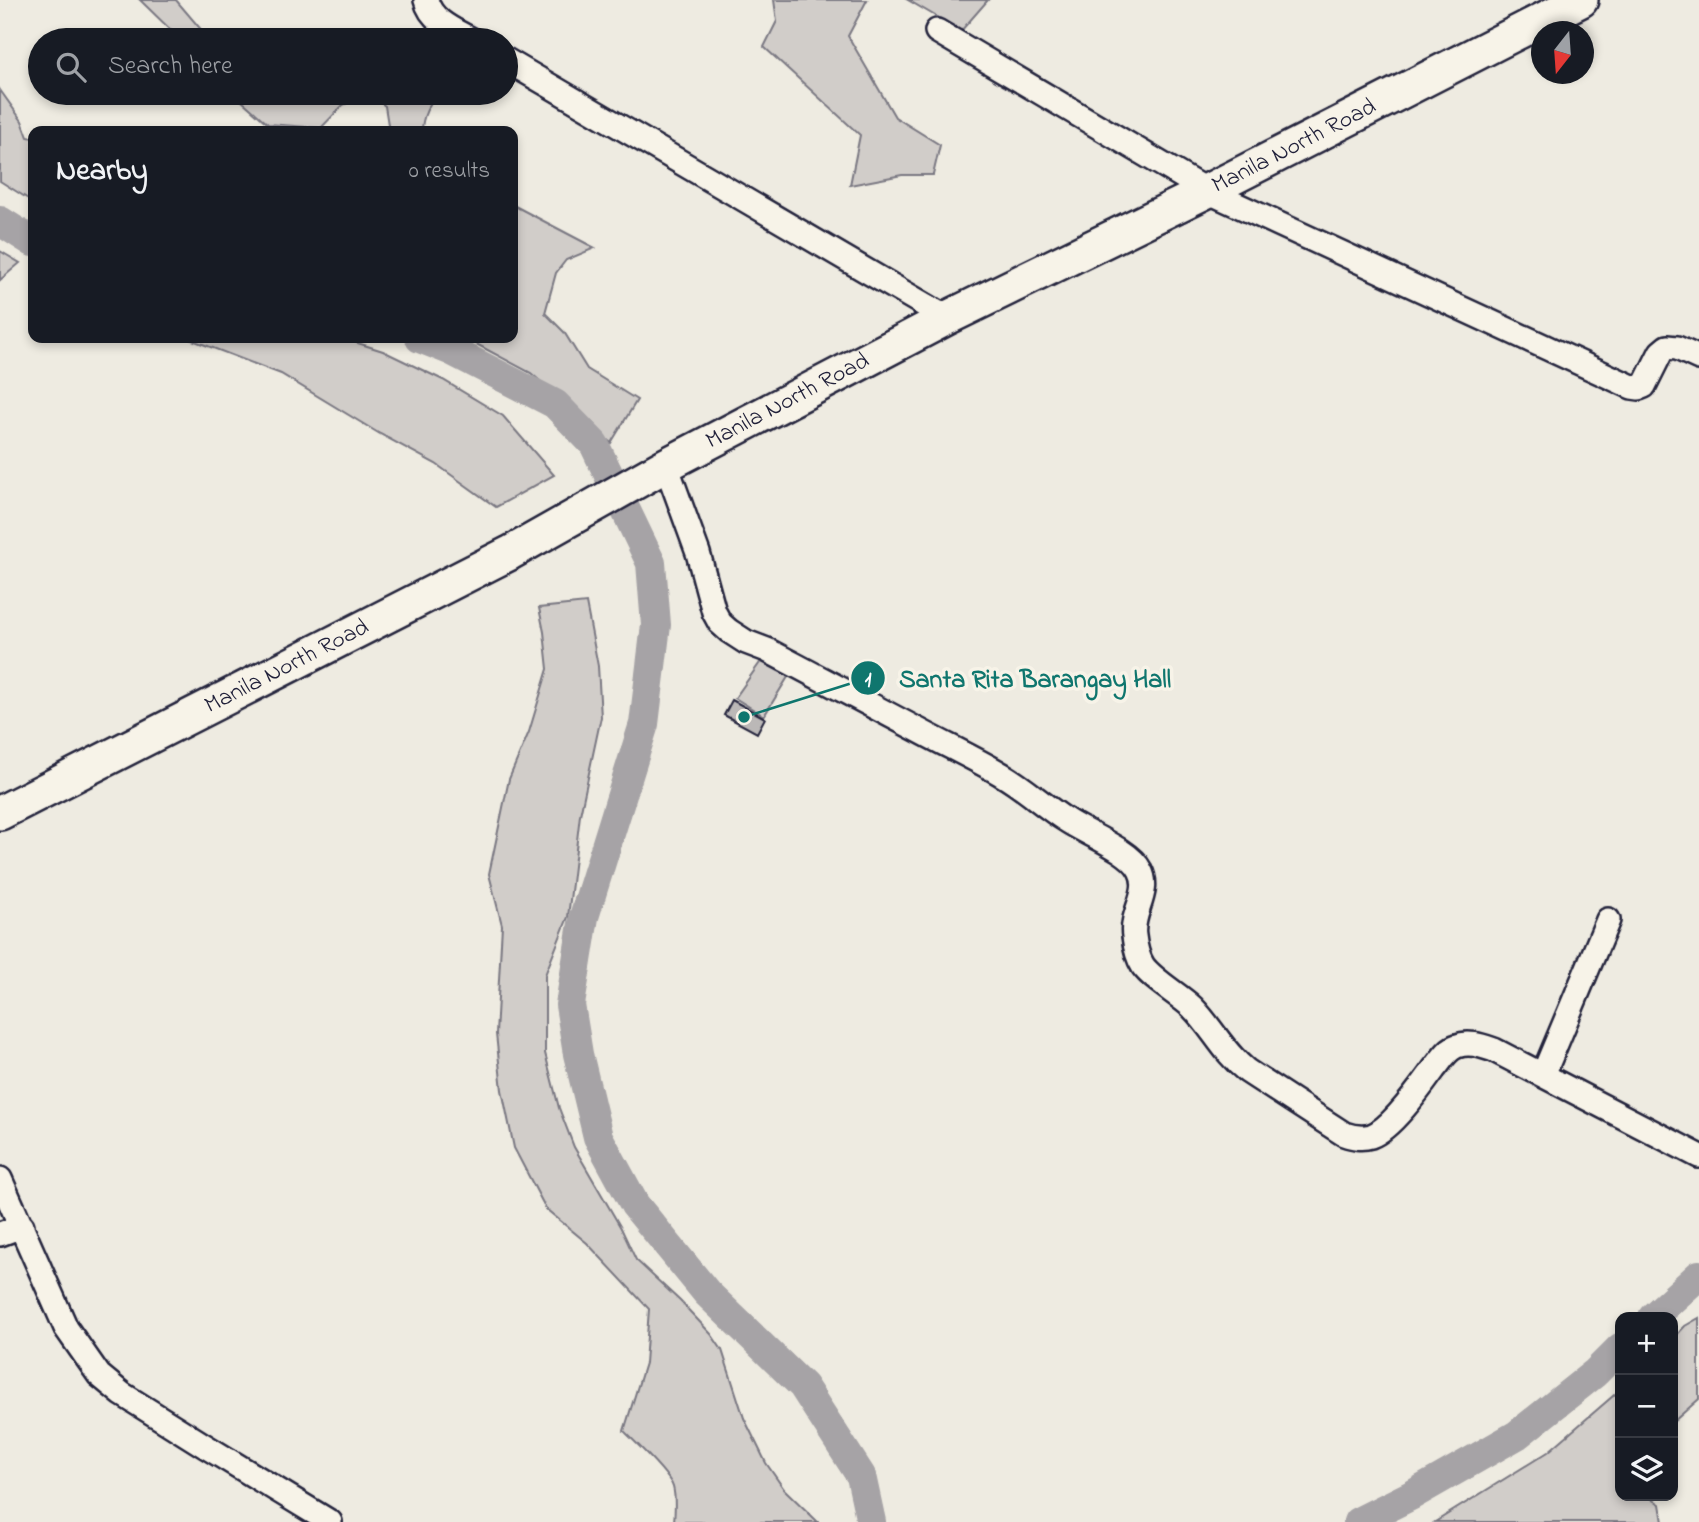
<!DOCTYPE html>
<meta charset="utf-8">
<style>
body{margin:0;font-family:"Indie Flower",sans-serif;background:#242831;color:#f1f3f6}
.controls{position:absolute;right:21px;bottom:21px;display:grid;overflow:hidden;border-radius:14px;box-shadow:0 4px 10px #0003}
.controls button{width:63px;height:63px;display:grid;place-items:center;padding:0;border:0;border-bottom:2px solid #363941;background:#171b24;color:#f1f3f6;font:35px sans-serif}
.compass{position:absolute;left:1531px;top:21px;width:63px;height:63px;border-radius:50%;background:#171b24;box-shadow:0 4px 10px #0003;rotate:197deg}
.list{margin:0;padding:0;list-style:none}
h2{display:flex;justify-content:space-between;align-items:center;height:91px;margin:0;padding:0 28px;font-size:30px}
h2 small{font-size:23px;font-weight:400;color:#9ea1a6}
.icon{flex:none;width:38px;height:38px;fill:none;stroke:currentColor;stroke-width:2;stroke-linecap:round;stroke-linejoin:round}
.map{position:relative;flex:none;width:1699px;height:1522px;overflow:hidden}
.search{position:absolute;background:#171b24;box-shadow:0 4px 10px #0003;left:28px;top:28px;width:490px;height:77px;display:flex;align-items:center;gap:18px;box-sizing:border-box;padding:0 24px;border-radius:38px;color:#9ea1a6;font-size:26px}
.panel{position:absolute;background:#171b24;box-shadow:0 4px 10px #0003;left:28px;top:126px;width:490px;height:217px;border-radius:14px}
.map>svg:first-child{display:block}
.green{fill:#d1cdc9;stroke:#7a7882;stroke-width:2}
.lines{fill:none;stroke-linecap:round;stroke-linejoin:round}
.river{stroke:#a6a3a6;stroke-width:30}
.building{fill:#bbb8b7;stroke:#22223b;stroke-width:2}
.minor-casing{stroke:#22223b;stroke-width:28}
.highway-casing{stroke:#22223b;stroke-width:38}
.minor{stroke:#f7f3e8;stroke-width:23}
.highway{stroke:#f7f3e8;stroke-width:33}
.labels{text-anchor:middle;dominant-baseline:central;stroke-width:7;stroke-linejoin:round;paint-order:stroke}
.street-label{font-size:24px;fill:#22223b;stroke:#f7f3e8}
.leader{fill:none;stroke:#0f766e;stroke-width:2.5}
.callout-dot{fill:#0f766e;stroke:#f7f3e8;stroke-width:2.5}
.mark-label{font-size:21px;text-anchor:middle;font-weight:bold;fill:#fff}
.callout-label{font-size:26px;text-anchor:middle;font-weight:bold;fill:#0f766e;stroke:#f7f3e8;stroke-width:7;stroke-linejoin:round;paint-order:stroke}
</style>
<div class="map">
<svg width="1699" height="1522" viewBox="0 0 1699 1522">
<rect width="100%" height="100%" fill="#eeebe1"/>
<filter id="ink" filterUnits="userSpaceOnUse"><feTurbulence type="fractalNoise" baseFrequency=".0143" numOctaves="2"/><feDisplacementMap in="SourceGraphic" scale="14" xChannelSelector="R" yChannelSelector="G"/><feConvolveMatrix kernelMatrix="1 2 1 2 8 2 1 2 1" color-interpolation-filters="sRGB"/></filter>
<g filter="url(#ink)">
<path class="green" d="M140,0H176L210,40H181Z
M774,0H867L848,36L895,117L940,145L933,175H902L850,185L860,135L764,47L777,21Z
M908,0H988L961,31Z
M329,26L373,40H321V33Z
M0,90L22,121L28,137L33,138V202L0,181Z
M233,93H437C429,105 422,116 422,131H389L385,106L369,93L343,105L321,128L268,124Z
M513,205L595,248L566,260L556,273L545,313L564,332L587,369L637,400L611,443L531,373L465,338H513Z
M0,251L20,263L0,280Z
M187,338H342L383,351L443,380L503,416L554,475L496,507L436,464L380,434L281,374Z
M586,603L598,666L601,717L580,815L568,917L545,975V1053L559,1108L574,1147L621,1228L636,1260L680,1301L711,1334L722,1350L744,1418L766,1463L784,1489L818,1522H674C675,1511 676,1498 673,1487C670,1475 635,1442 624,1431L645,1363L649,1309L587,1243L546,1209L514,1148L502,1090L496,1034L502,925L489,874L509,779L529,732L548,669L544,632L539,608Z
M764,657L791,672L764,716L735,698Z
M1699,1318V1399L1673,1422V1339L1685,1326Z
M1620,1390V1496H1651L1652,1499L1660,1504L1663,1522H1435L1548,1452Z"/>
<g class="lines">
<path class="river" d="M0,221L33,242
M420,338L450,350L555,404L594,444L651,563L656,625L644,724L584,917L570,1005L578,1054L598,1137L635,1205L707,1293L803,1386L861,1476L871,1522
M1653,1317L1699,1275
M1358,1522L1412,1495L1517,1435L1595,1373L1620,1348"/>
</g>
<path class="building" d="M732,700L765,718L757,733L724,715Z"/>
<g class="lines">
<g class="minor-casing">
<path id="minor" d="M426,0C431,21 454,30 472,40
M937,31L1207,191L1632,387L1639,388L1644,386L1661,352L1667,347L1677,348L1699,358
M506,60L947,318
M666,465L698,553L714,612L720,623L729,631L746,642L767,650C819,677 870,705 922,732C948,746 976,759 1001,774C1024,787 1044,806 1066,820C1085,833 1130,850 1140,870C1152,892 1130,913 1134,936C1135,945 1138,958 1143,966C1153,980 1178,994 1192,1007C1212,1027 1224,1053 1247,1071L1344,1134C1353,1137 1361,1139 1371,1136C1391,1129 1421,1087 1434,1069C1441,1061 1447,1049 1457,1046C1469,1041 1482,1046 1494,1050L1699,1156
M1543,1075L1608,920
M0,1179L66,1328L99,1375L122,1394L205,1446L330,1522
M0,1234L22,1226"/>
</g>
<g class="highway-casing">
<g id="highway">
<path id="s1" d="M0,813L510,553L666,465L947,318L1207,191L1581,0"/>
</g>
</g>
<use href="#minor" class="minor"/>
<use href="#highway" class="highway"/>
</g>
</g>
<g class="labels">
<g class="street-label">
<text stroke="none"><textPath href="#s1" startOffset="1456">Manila North Road</textPath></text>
<text stroke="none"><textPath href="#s1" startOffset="889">Manila North Road</textPath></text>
<text stroke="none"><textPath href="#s1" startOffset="322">Manila North Road</textPath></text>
</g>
</g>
<path class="leader" d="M744 717L868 678"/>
<g class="callout-dot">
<circle cx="744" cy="717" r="7"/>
<circle cx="868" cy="678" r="18"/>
</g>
<g class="mark-label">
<text x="868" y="686">1</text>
</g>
<g class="callout-label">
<text x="1035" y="687">Santa Rita Barangay Hall</text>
</g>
</svg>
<div class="controls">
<button>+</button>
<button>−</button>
<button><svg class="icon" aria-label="layers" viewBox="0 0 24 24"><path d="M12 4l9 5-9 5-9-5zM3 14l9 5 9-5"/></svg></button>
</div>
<svg class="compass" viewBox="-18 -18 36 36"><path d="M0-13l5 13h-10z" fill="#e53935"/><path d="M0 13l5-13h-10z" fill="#9ea1a6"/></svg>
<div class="search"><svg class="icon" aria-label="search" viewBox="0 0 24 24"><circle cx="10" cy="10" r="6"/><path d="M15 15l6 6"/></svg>Search here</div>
<section class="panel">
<h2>Nearby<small>0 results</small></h2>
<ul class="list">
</ul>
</section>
</div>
